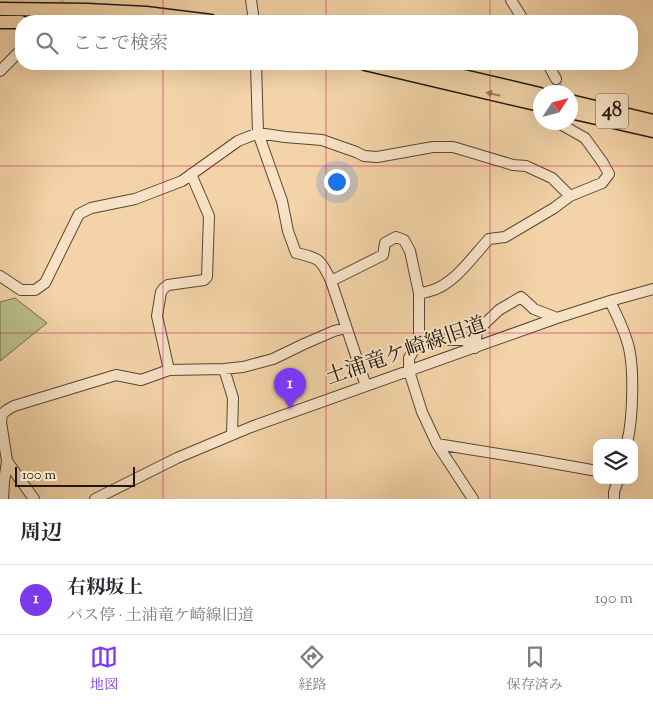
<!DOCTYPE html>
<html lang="ja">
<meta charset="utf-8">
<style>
body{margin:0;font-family:"Sorts Mill Goudy","Noto Serif JP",serif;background:#f2f2f3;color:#2b2b33}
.controls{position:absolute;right:15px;bottom:15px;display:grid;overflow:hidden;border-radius:10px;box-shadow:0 5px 20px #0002}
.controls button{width:45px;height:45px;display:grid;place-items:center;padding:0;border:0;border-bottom:1px solid #e1e1e2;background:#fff;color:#2b2b33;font:25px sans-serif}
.compass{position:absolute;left:533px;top:85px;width:45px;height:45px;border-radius:50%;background:#fff;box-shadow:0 5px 20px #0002;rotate:54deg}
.scale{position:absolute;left:15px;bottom:12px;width:120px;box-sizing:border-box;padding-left:5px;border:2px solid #21190e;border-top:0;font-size:14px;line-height:18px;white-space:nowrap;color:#21190e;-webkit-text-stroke:4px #f7e2c6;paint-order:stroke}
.you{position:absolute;left:336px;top:181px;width:18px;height:18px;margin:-12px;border:4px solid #fff;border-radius:50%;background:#1a73e8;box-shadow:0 0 0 8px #1a73e833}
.badge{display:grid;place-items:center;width:32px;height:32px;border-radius:50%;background:#7c3aed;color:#fff;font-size:16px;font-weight:700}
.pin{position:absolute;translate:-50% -41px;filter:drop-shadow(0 1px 2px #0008)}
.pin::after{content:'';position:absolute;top:26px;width:18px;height:15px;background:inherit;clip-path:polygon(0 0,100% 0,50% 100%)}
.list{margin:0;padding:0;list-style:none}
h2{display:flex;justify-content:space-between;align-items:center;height:65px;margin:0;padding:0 20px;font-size:21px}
h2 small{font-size:16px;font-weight:400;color:#7c7c81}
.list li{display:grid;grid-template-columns:32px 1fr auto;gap:15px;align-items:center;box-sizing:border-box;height:70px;padding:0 20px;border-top:1px solid #e1e1e2}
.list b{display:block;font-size:19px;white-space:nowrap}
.list p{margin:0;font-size:16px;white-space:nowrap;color:#7c7c81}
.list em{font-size:16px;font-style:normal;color:#7c7c81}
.icon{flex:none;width:28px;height:28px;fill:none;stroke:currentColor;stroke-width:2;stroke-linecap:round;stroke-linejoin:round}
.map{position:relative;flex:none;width:653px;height:499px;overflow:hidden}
.search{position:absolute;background:#fff;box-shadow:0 5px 20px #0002;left:15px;right:15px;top:15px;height:55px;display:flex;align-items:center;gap:12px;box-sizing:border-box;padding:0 18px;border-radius:20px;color:#7c7c81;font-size:19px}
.sheet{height:135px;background:#fff}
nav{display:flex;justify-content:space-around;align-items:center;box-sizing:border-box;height:70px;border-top:1px solid #e1e1e2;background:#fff;font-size:14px;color:#7c7c81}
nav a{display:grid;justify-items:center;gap:2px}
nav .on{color:#7c3aed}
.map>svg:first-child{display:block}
.green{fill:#b9bd88;stroke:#6d6b4b}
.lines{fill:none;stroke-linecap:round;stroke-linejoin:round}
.minor-tunnel{stroke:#c9ae88;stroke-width:10;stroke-dasharray:10 5;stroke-linecap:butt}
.minor-casing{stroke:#564834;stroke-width:12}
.major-casing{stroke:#21190e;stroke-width:15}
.minor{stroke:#f7e2c6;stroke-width:10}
.major{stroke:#f3d3a7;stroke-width:12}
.oneway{fill:#947f62}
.grid{fill:none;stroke:#c2185b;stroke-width:1;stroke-opacity:0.55}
.labels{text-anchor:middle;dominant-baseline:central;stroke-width:4;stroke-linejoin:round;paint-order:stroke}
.shield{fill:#f7e2c6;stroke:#615545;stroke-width:1}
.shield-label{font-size:20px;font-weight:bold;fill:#21190e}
.street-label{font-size:21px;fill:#21190e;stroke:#f7e2c6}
</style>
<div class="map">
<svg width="653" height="499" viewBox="0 0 653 499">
<rect width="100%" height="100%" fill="#f3d3a7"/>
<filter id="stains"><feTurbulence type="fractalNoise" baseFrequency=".004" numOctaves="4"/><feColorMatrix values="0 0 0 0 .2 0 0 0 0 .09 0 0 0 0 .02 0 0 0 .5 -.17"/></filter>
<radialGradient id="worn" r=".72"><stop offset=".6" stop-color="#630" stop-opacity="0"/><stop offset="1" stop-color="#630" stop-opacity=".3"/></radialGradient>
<path class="green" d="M15,298L47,323L0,361V302Z"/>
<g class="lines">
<path class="minor-tunnel" d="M48,21L69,0
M556,79L558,92"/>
<g class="minor-casing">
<path id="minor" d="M251,0L254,21
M511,0L524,21
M256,64L258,133L282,201L288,231L296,253C319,258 321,259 331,281L366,386
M548,64L556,79
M0,71L21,50
M0,276L21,290H35L45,283L79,214L91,208L135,199L182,181L238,141L258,133L285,137L322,140L356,152L364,156L377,157L433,147H453L513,165L526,166L552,178L570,196
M331,281L383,255L385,243L396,237L404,240L410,251L419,293V342L409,358V371L422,412L437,444L473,499
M419,293C422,293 427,292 430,291C454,285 473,256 489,239L505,237L554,208L570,196L602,183L609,174L603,163L585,138L562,125
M610,301C616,314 623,327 627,341C635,364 633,419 627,443
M419,340H464L475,348L477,331L499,310L521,297L534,309L557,318
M224,369L233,398L232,434
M169,370L157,316L161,292L164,288L168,285L204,280L207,277L209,216L191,174
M437,444L530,459L597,471
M7,461L34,499
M3,499L4,482L7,461L1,422L2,414L7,410L14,406L116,375L141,380L169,370L224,369L243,367L273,359L304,344L334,331L346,328
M95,499L177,458L251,427L557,318L610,301L653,289
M614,499V492L618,480"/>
</g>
<g class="major-casing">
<path id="major" d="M0,9L87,10L146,13L211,21
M77,21H88
M0,22H21
M365,64L540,105
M412,64L540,94
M570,101L653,121
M570,112L653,131"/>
</g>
<use href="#minor" class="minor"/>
<use href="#major" class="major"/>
</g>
<defs><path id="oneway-solid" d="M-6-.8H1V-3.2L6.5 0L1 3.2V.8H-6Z" transform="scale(1.25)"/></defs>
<use class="oneway" href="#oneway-solid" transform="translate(493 94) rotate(-167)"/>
<path class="grid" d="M163,0V21M326,0V21M490,0V21M163,64V499M326,64V499M490,64V499M0,166H653M0,333H653"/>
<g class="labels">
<rect class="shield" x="596" y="93.5" width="32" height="35" rx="4"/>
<g class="shield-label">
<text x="612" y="111">48</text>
</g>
<g class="street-label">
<text transform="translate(406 352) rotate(-19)">土浦竜ケ崎線旧道</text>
</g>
</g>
<rect width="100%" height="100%" filter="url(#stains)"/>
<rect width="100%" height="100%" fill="url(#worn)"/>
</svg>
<div class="controls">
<button><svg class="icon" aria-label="layers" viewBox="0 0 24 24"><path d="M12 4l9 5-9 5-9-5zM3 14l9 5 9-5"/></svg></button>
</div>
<svg class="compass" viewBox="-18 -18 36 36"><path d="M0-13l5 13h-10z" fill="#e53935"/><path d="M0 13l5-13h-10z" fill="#7c7c81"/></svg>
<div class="scale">100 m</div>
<div class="you"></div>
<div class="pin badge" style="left:290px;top:409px">1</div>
<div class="search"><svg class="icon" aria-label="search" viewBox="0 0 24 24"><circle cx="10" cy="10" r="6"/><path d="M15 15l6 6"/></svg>ここで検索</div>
</div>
<section class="sheet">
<h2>周辺<small></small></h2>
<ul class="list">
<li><span class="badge">1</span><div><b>右籾坂上</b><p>バス停 · 土浦竜ケ崎線旧道</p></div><em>190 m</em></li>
</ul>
</section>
<nav>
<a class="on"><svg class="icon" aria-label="map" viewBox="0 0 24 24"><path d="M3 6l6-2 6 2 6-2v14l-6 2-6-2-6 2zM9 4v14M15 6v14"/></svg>地図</a>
<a><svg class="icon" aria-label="directions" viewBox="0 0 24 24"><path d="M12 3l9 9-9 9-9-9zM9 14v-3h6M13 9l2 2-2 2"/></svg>経路</a>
<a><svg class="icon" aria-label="saved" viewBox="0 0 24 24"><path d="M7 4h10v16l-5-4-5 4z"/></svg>保存済み</a>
</nav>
